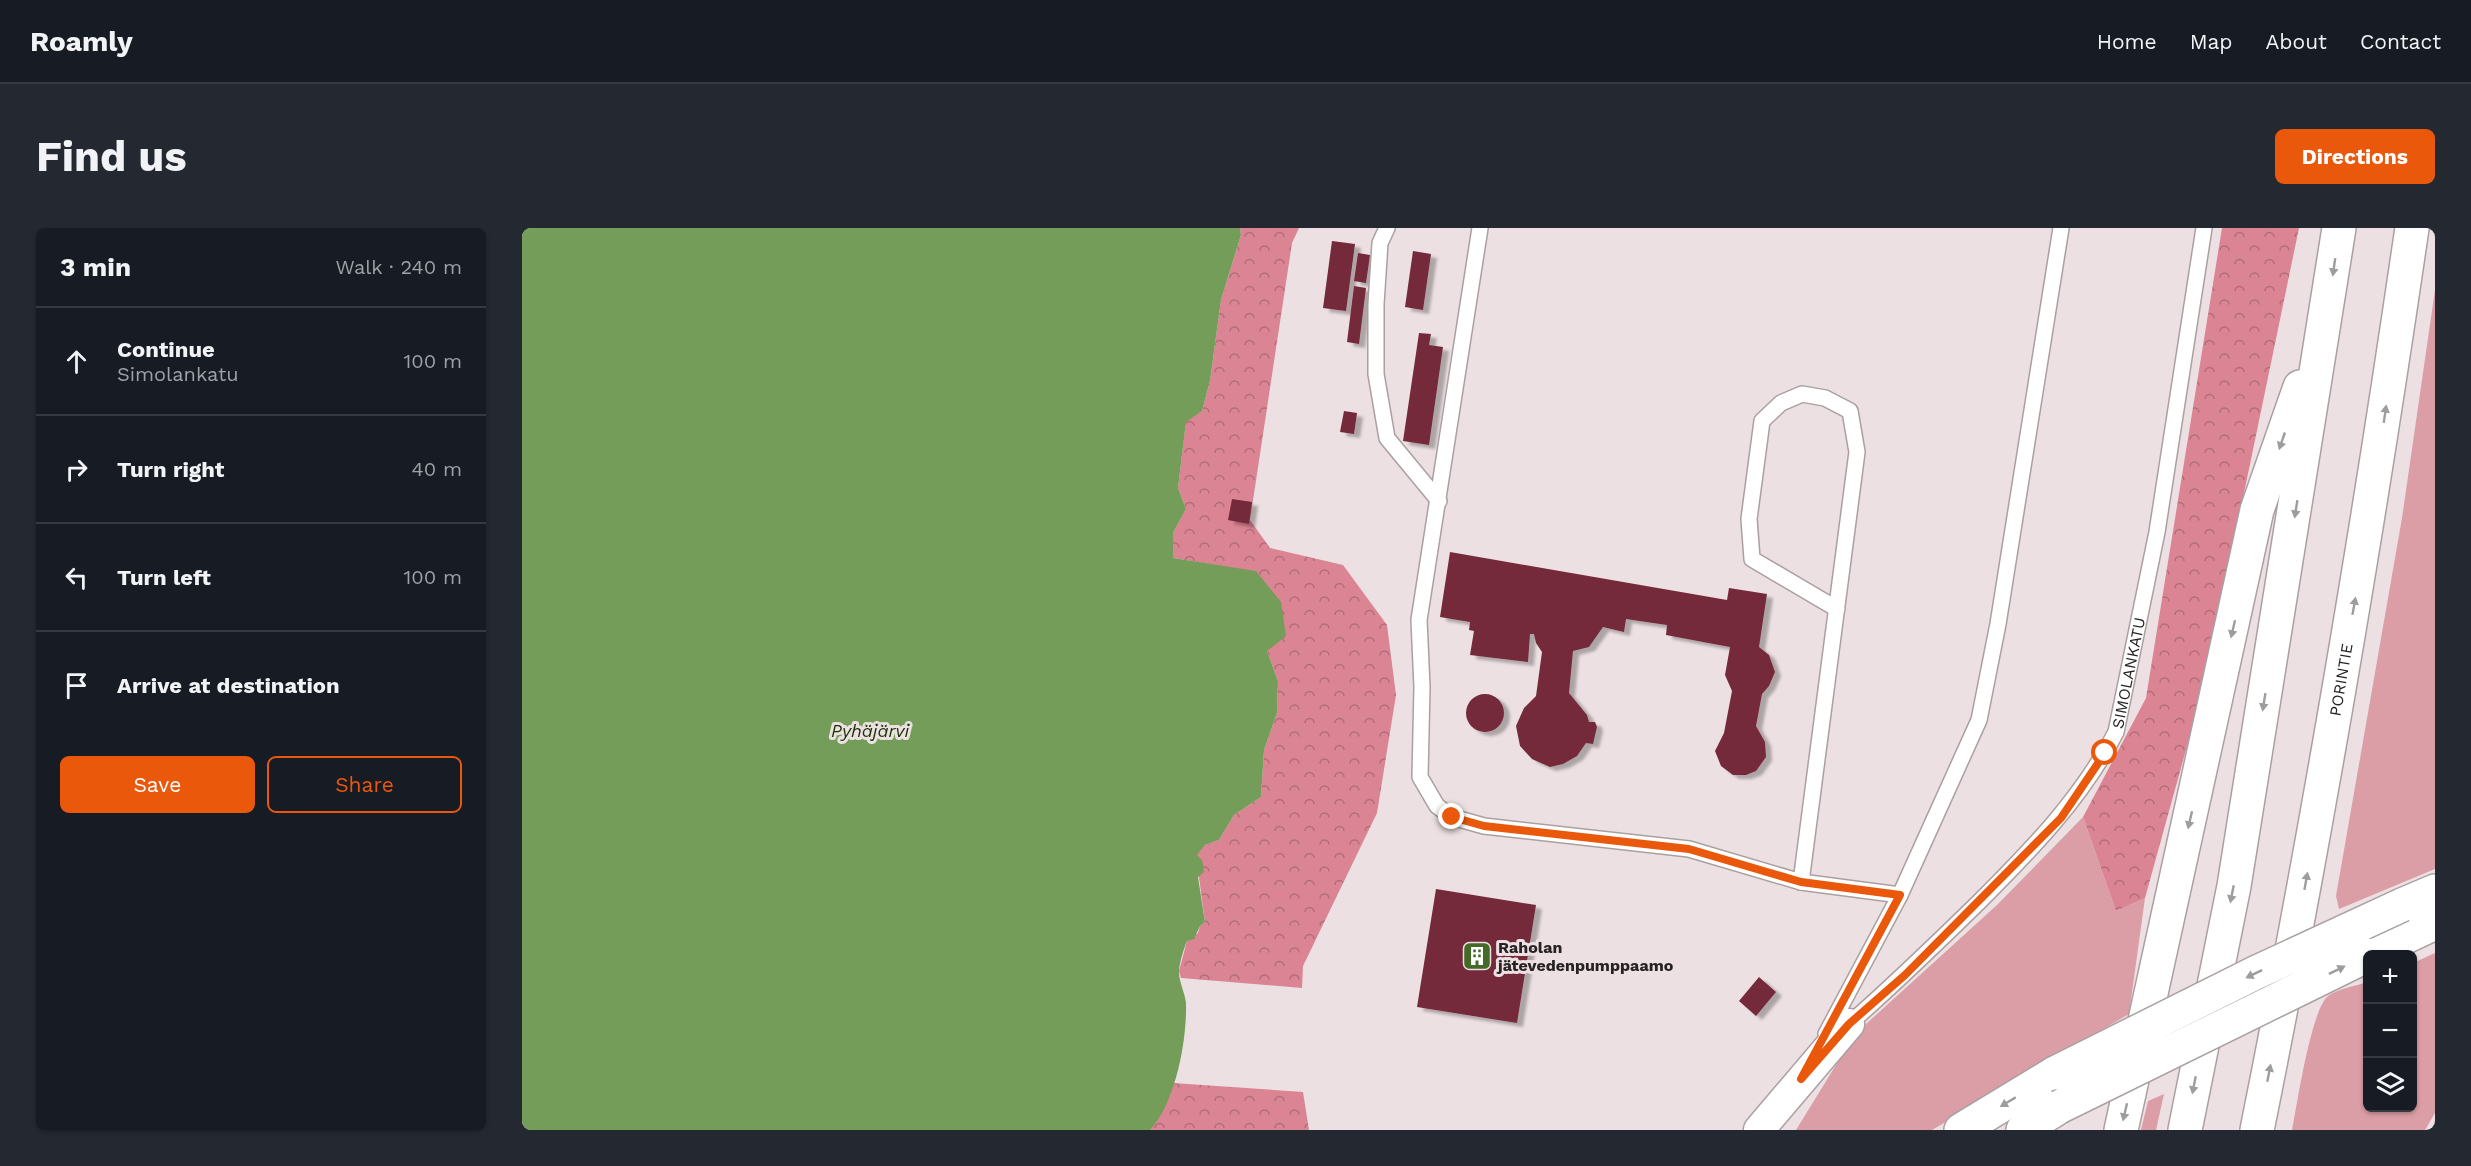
<!DOCTYPE html>
<meta charset="utf-8">
<style>
body{margin:0;font-family:"Work Sans",sans-serif;background:#242831;color:#f1f3f6}
.controls{position:absolute;right:18px;bottom:18px;display:grid;overflow:hidden;border-radius:9px;box-shadow:0 2px 4px #0004}
.controls button{width:54px;height:54px;display:grid;place-items:center;padding:0;border:0;border-bottom:2px solid #363941;background:#171b24;color:#f1f3f6;font:30px sans-serif}
.stop{position:absolute;width:18px;height:18px;margin:-14px;border:4px solid #ea580c;border-radius:50%;background:#fff}
.stop.end{background:#ea580c;border-color:#fff;box-shadow:0 2px 6px #0008}
.list{margin:0;padding:0;list-style:none}
h2{display:flex;justify-content:space-between;align-items:center;height:78px;margin:0;padding:0 24px;font-size:26px}
h2 small{font-size:20px;font-weight:400;color:#9ea1a6}
.list li{display:grid;grid-template-columns:39px 1fr auto;gap:18px;align-items:center;box-sizing:border-box;height:108px;padding:0 24px;border-top:2px solid #363941}
.list b{display:block;font-size:22px;white-space:nowrap}
.list p{margin:0;font-size:20px;white-space:nowrap;color:#9ea1a6}
.list em{font-size:20px;font-style:normal;color:#9ea1a6}
.actions{display:flex;gap:12px;padding:18px 24px}
.actions a{flex:1;padding:14px 0;border:2px solid #ea580c;border-radius:9px;text-align:center;font-size:21px;color:#ea580c}
.actions .main{background:#ea580c;color:#fff}
.icon{flex:none;width:33px;height:33px;fill:none;stroke:currentColor;stroke-width:2;stroke-linecap:round;stroke-linejoin:round}
.map{position:relative;flex:none;width:1913px;height:902px;overflow:hidden;border-radius:9px}
header{display:flex;align-items:center;gap:36px;box-sizing:border-box;height:84px;padding:0 30px;background:#171b24;border-bottom:2px solid #363941}
header strong{font-size:28px}
nav{display:flex;gap:33px;margin-inline-start:auto;font-size:21px}
.intro{display:flex;align-items:center;justify-content:space-between;box-sizing:border-box;height:144px;padding:0 36px}
h1{margin:0;font-size:42px}
.button{padding:15px 27px;border-radius:9px;background:#ea580c;color:#fff;font-size:21px;font-weight:700}
main{display:flex;gap:36px;padding:0 36px}
aside{flex:1;background:#171b24;border-radius:9px;box-shadow:0 2px 4px #0004}
.map>svg:first-child{display:block}
.green{fill:#db9da6}
.forest{fill:url(#forest-crowns)}
.water{fill:#739d58}
.building{fill:#74293a;filter:url(#shadow)}
.lines{fill:none;stroke-linecap:round;stroke-linejoin:round}
.lane-casing{stroke:#aaa0a1;stroke-width:18}
.street-casing{stroke:#aaa0a1;stroke-width:33}
.highway-casing{stroke:#aaa0a1;stroke-width:36}
.lane{stroke:#fff;stroke-width:15}
.street{stroke:#fff;stroke-width:30}
.highway{stroke:#fff;stroke-width:33}
.highway-bridge-casing{stroke:#aaa0a1;stroke-width:36;stroke-linecap:butt}
.highway-bridge{stroke:#fff;stroke-width:33}
.oneway{fill:#9e9c9c}
.route{stroke:#ea580c;stroke-width:8}
.labels{text-anchor:middle;dominant-baseline:central;stroke-width:6;stroke-linejoin:round;paint-order:stroke}
.street-label{font-size:16px;fill:#272324;stroke:#ece0e2}
.poi-label{font-size:16px;font-weight:bold;fill:#272324;stroke:#ece0e2;text-anchor:start}
.water-label{font-size:18px;font-style:italic;fill:#173200;stroke:#ece0e2}
</style>
<header>
<strong>Roamly</strong>
<nav><a>Home</a><a>Map</a><a>About</a><a>Contact</a></nav>
</header>
<div class="intro"><h1>Find us</h1><a class="button">Directions</a></div>
<main>
<aside>
<h2>3 min<small>Walk · 240 m</small></h2>
<ul class="list">
<li><svg class="icon" aria-label="ahead" viewBox="0 0 24 24"><path d="M12 20V5M6 11l6-6 6 6"/></svg><div><b>Continue</b><p>Simolankatu</p></div><em>100 m</em></li>
<li><svg class="icon" aria-label="right" viewBox="0 0 24 24"><path d="M7 20v-9h11M14 6l5 5-5 5"/></svg><div><b>Turn right</b></div><em>40 m</em></li>
<li><svg class="icon" aria-label="left" viewBox="0 0 24 24"><path d="M17 20v-9H6M10 6l-5 5 5 5"/></svg><div><b>Turn left</b></div><em>100 m</em></li>
<li><svg class="icon" aria-label="arrive" viewBox="0 0 24 24"><path d="M6 21V4h12l-3 4 3 4H6"/></svg><div><b>Arrive at destination</b></div></li>
</ul>
<div class="actions"><a class="main">Save</a><a>Share</a></div>
</aside>
<div class="map">
<svg width="1913" height="902" viewBox="0 0 1913 902">
<defs>
<pattern id="forest-crowns" width="20" height="18" patternUnits="userSpaceOnUse" patternTransform="scale(1.5)"><rect width="20" height="18" fill="#db8493"/><path d="M2 6a3 3 0 1 1 6 0M12 15a3 3 0 1 1 6 0" fill="none" stroke="#b26c78"/></pattern>
<filter id="shadow"><feDropShadow dx="6" dy="4" stdDeviation="1.5" flood-color="#0004"/></filter>
</defs>
<rect width="100%" height="100%" fill="#ece0e2"/>
<path class="green" d="M1913,62V641L1817,681L1814,668L1880,290Z
M1561,589L1594,683L1623,670L1607,786L1410,902H1274L1333,806L1475,677Z
M1913,725V885L1903,902H1770C1775,877 1789,782 1806,768C1815,761 1834,758 1845,754L1846,880H1890L1891,735Z
M1642,866L1634,902H1619L1626,873Z"/>
<path class="forest" d="M718,0H777L770,15L728,292L748,320L821,337L865,397L874,467L855,585L781,738L780,760L659,750L657,743L665,713L676,705L678,698L683,694L674,627L683,617L697,612L712,587L739,569L742,522L755,485L756,453L745,423L734,344L651,330V305L664,281L656,260L664,193L680,183L688,153L699,72L719,7Z
M1700,0H1777L1683,453L1623,670L1594,683L1561,589L1624,470Z
M651,855L781,864L787,902H628L648,867Z"/>
<path class="water" d="M0,0H718L719,7L699,72L688,153L680,183L664,194L656,260L664,281L651,305V330L734,343L759,374L764,408L745,423L756,453L755,485L742,522L739,569L712,587L697,612L683,617L675,627L680,632L682,644L676,649L683,694L678,698L672,711L665,713C662,720 657,736 657,744C657,754 663,765 664,775C665,812 654,874 628,902H0Z"/>
<path class="building" d="M810,13L833,16L824,83L801,80Z
M891,23L909,26L901,82L883,79Z
M836,25L848,27L844,55L832,53Z
M832,58L844,60L837,116L825,114Z
M897,105L909,106L907,117L921,119L907,217L881,213Z
M822,183L835,185L832,206L818,204Z
M710,271L730,274L727,296L706,292Z
M928,324L1205,372L1207,360L1245,366L1237,419L1247,427L1253,444L1247,458L1240,466L1234,498L1243,514L1244,529L1234,543L1224,547H1211L1199,538L1193,523L1202,505L1210,463L1203,447L1208,419L1144,407L1145,397L1104,391L1102,404L1081,399L1067,419L1051,423L1047,465L1065,487L1067,494H1073L1075,499L1071,516L1064,515L1055,528L1041,536L1028,539L1010,531L998,518L994,498L1002,480L1014,468L1020,424L1014,415L1012,406H1008L1006,434L948,427L952,403L947,402L948,394L918,389Z
M944 485a19 19 0 1 1 38 0a19 19 0 1 1-38 0Z
M914,661L1014,677L995,795L895,779Z
M1237,749L1254,764L1234,788L1217,773Z"/>
<g class="lines">
<g class="lane-casing">
<g id="lane">
<path d="M865,0L858,15L854,76V146L865,210L917,273"/>
<path d="M958,0L897,392L900,459L898,549L915,578L930,589L962,598L1167,621L1279,654L1378,667"/>
<path d="M1279,654L1335,224L1328,183L1303,170L1280,166L1259,175L1240,193L1227,291L1230,331L1315,381"/>
<path id="s1" d="M1327,796C1372,757 1414,716 1457,674C1509,622 1560,570 1594,504L1635,304L1682,0"/>
<path d="M1304,806L1378,667L1457,492L1476,396L1539,0"/>
</g>
</g>
<g class="street-casing">
<path id="street" d="M1237,902L1327,796"/>
</g>
<g class="highway-casing">
<g id="highway">
<path d="M1880,677L1913,663"/>
<path d="M1847,726L1913,695"/>
<path d="M1439,902L1533,845"/>
<path d="M1501,902L1537,879"/>
<path d="M1599,902L1735,282L1778,159"/>
<path d="M1663,902L1712,658L1817,0"/>
<path id="s2" d="M1735,902C1795,603 1846,302 1890,0"/>
</g>
</g>
<use href="#lane" class="lane"/>
<use href="#street" class="street"/>
<use href="#highway" class="highway"/>
<g class="highway-bridge-casing">
<path id="highway-bridge" d="M1533,845L1733,745L1880,677
M1537,879L1846,727"/>
</g>
<use href="#highway-bridge" class="highway-bridge"/>
</g>
<defs><path id="oneway-solid" d="M-6-.8H1V-3.2L6.5 0L1 3.2V.8H-6Z" transform="scale(1.5)"/></defs>
<g class="oneway">
<use href="#oneway-solid" transform="translate(1812 39) rotate(98)"/>
<use href="#oneway-solid" transform="translate(1863 186) rotate(-82)"/>
<use href="#oneway-solid" transform="translate(1760 213) rotate(109)"/>
<use href="#oneway-solid" transform="translate(1774 281) rotate(99)"/>
<use href="#oneway-solid" transform="translate(1832 378) rotate(-80)"/>
<use href="#oneway-solid" transform="translate(1711 401) rotate(103)"/>
<use href="#oneway-solid" transform="translate(1742 474) rotate(99)"/>
<use href="#oneway-solid" transform="translate(1668 592) rotate(103)"/>
<use href="#oneway-solid" transform="translate(1784 653) rotate(-80)"/>
<use href="#oneway-solid" transform="translate(1710 666) rotate(101)"/>
<use href="#oneway-solid" transform="translate(1815 742) rotate(-26)"/>
<use href="#oneway-solid" transform="translate(1732 746) rotate(154)"/>
<use href="#oneway-solid" transform="translate(1747 845) rotate(-79)"/>
<use href="#oneway-solid" transform="translate(1672 857) rotate(101)"/>
<use href="#oneway-solid" transform="translate(1486 874) rotate(149)"/>
<use href="#oneway-solid" transform="translate(1603 884) rotate(103)"/>
</g>
<g class="lines">
<path class="route" d="M930,589L962,598L1167,621L1279,654L1378,667L1279,851L1327,796L1383,747L1539,590L1583,525"/>
</g>
<defs>
<g id="building-square" transform="scale(1.5)"><rect x="-9" y="-9" width="18" height="18" rx="4" fill="#436b27" stroke="#ece0e2"/><path d="M-4-6H4V6H1V3H-1V6H-4ZM-2.5-4.3h1.7v1.8h-1.7ZM.8-4.3h1.7v1.8H.8ZM-2.5-1h1.7V.8h-1.7ZM.8-1h1.7V.8H.8Z" fill="#fff"/></g>
</defs>
<g fill-rule="evenodd">
<use href="#building-square" x="955" y="728"/>
</g>
<g class="labels">
<g class="street-label">
<text stroke="none"><textPath href="#s1" startOffset="458">SIMOLANKATU</textPath></text>
<text stroke="none"><textPath href="#s2" startOffset="458">PORINTIE</textPath></text>
</g>
<g class="poi-label">
<text x="976" y="719">Raholan<tspan x="976" dy="18">jätevedenpumppaamo</tspan></text>
</g>
<g class="water-label">
<text x="348" y="502">Pyhäjärvi</text>
</g>
</g>
</svg>
<div class="controls">
<button>+</button>
<button>−</button>
<button><svg class="icon" aria-label="layers" viewBox="0 0 24 24"><path d="M12 4l9 5-9 5-9-5zM3 14l9 5 9-5"/></svg></button>
</div>
<div class="stop" style="left:1583px;top:525px"></div>
<div class="stop end" style="left:930px;top:589px"></div>
</div>
</main>
